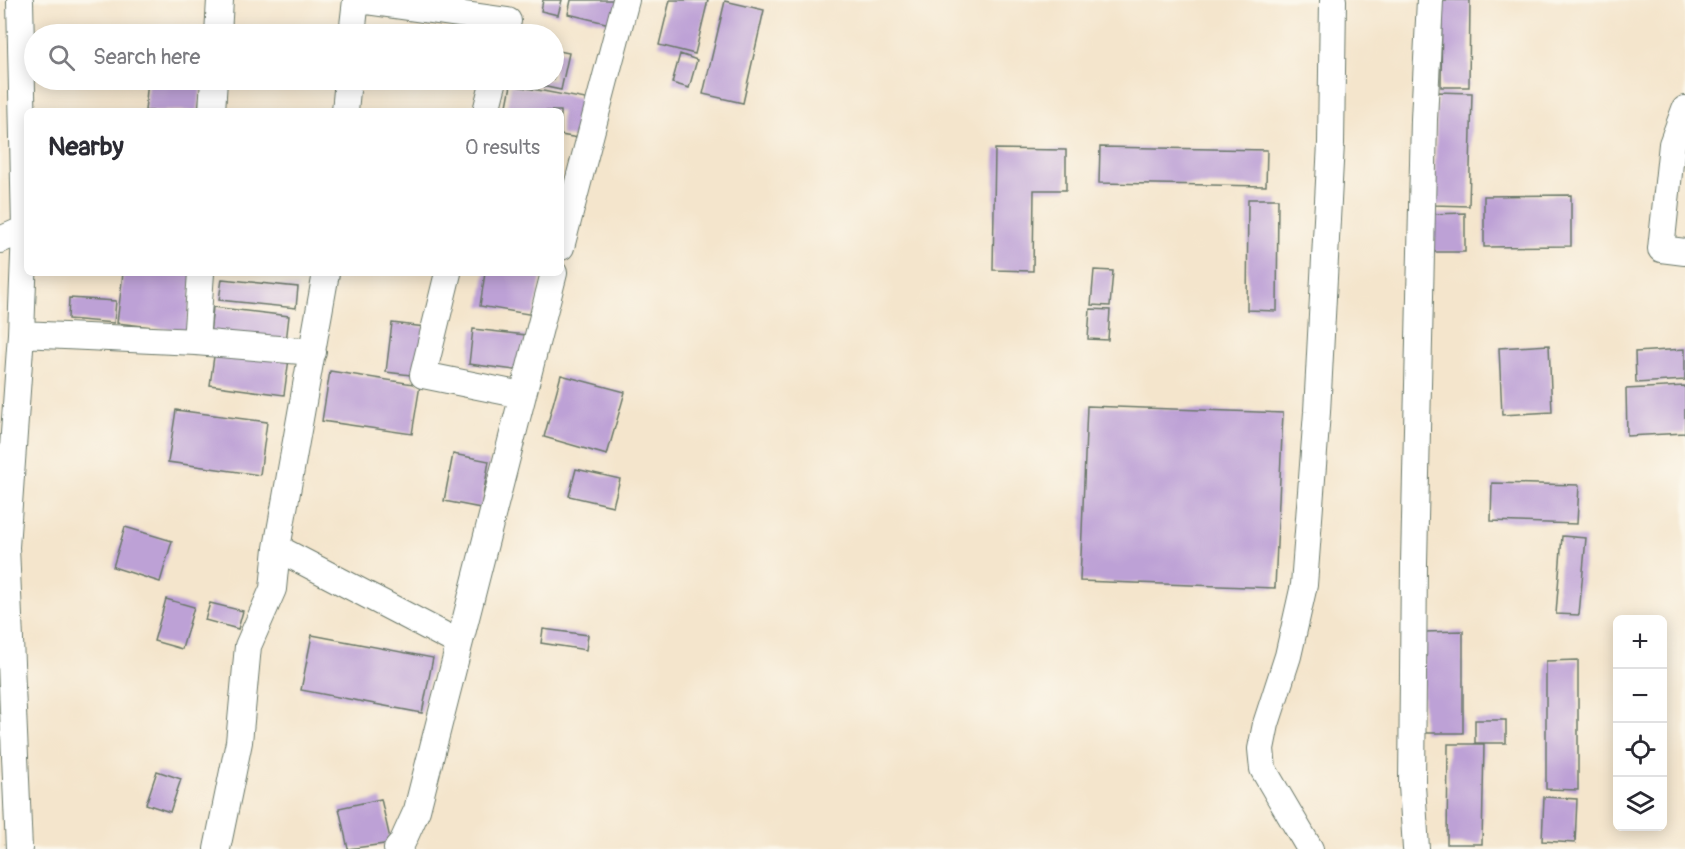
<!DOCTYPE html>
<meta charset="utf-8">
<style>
body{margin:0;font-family:Pangolin,sans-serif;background:#f2f2f3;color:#2b2b33}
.controls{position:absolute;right:18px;bottom:18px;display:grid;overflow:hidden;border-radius:9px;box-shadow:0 3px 15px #0003}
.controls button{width:54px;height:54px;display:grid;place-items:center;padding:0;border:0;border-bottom:2px solid #e1e1e2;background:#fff;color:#2b2b33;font:30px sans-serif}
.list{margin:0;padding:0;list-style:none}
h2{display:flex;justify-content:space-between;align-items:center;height:78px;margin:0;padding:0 24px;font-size:26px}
h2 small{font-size:20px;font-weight:400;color:#7c7c81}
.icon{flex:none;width:33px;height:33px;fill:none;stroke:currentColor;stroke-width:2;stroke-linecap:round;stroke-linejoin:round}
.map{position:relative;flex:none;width:1685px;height:849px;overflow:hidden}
.search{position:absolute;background:#fff;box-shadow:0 3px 15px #0003;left:24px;top:24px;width:540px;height:66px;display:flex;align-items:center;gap:15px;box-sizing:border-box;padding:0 21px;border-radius:33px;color:#7c7c81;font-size:22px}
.panel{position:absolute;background:#fff;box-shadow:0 3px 15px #0003;left:24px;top:108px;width:540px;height:168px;border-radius:9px}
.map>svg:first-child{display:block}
.building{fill:#bda1d6}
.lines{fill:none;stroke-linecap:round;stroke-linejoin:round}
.minor-casing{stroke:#6a7869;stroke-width:28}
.minor{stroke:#fff;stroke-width:26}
</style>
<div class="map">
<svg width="1685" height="849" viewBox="0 0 1685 849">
<rect width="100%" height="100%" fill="#fbf7ec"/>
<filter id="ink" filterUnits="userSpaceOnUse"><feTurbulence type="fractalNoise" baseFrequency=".0167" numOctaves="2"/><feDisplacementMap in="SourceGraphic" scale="12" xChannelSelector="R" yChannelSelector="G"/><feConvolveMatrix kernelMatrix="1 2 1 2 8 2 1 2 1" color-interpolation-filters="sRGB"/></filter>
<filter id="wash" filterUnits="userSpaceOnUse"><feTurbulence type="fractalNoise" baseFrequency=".008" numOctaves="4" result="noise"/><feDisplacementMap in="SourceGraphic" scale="24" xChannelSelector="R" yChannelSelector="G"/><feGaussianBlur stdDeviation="1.35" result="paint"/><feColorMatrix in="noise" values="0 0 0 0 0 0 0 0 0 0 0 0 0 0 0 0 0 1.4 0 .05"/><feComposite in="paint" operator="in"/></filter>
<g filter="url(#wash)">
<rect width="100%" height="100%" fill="#f4e5cc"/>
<g id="blocks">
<path class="building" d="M543,0H562L558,15L541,11Z
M571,0H620L614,25L568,14Z
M670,0H708L695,54L659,45Z
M1442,0H1470L1469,87H1441Z
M725,1L764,10L743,103L703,94Z
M554,50L569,53L561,90L532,84V80H554Z
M680,54L697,60L689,88L672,83Z
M148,80H202L198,111H145Z
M511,85L591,100L584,139L561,135V111H506Z
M1437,92L1472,93L1469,206L1434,205Z
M1100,147L1267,150L1266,186L1099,183Z
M995,149L1066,150V190H1034L1033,271L993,270Z
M1571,195V246L1484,247V196Z
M1248,199H1278L1277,311L1247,310Z
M1465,213V252H1431V214Z
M1094,270L1113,271L1110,306L1091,305Z
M123,273H193L187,331L117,323Z
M485,273H542L534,315L480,306Z
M222,279L298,287L296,308L219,300Z
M69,298L116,301L114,323L68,319Z
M213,307L289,316L286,342L210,334Z
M1090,309L1110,310L1108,340L1088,339Z
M392,323L425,327L419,376L386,372Z
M473,329L526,335L522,371L469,364Z
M1549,345L1552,412L1502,415L1499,348Z
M215,349L289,359L284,395L210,385Z
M1685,349V380L1636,383L1635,352Z
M330,371L420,385L412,434L322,421Z
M561,375L625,392L607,455L544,437Z
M1685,386V433L1627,436L1626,389Z
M1087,406L1283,413L1275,588L1080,581Z
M176,410L267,422L260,475L168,462Z
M453,454L489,461L481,508L444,501Z
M576,469L620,479L613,506L569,496Z
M1492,483L1579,485L1577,524L1491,521Z
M125,527L172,541L160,582L113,567Z
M1562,536L1586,538L1579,615L1556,614Z
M166,599L194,607L182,649L154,641Z
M210,603L243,611L238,629L205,620Z
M543,629L588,635L586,650L541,643Z
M1463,631V733H1423V632Z
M312,635L433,658L422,713L301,690Z
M1578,660V790L1546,789V661Z
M1475,720H1506V743H1475Z
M1448,744H1484L1482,844H1447Z
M157,771L181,779L170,812L146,804Z
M1544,797L1577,799L1575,843L1542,841Z
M381,799L391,843L348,849L339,808Z"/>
</g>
</g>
<g filter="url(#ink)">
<use href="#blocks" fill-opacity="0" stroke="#6a7869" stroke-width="1.5"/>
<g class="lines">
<g class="minor-casing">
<path id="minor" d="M20,0L25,229L21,334L196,342L313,352
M358,0L508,21
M218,34L220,0
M352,34L356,0
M1685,109L1672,144L1661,249L1685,252
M212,111L214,80
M345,111L348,80
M486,111L494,80
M0,240L25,229
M561,247L626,0
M326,273L277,548L459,643
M448,273L423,375L522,395
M196,342L201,273
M19,849L6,547L21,334
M217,849L239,742L248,646L273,589L277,548
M397,849L402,843L417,810L554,273
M1310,849L1263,769L1261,749L1266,724L1288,656L1304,585L1317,412L1331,143L1333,0
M1416,849L1412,785L1414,563L1424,119L1430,0"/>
</g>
<use href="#minor" class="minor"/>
</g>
</g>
</svg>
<div class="controls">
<button>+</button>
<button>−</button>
<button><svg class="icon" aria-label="locate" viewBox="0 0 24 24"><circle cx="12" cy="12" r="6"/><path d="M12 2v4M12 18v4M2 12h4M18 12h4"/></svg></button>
<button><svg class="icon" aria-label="layers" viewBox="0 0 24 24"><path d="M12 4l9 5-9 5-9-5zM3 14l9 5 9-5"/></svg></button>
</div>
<div class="search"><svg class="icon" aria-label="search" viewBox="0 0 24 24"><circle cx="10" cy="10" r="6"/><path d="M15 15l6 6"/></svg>Search here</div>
<section class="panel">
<h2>Nearby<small>0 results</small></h2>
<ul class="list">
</ul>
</section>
</div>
